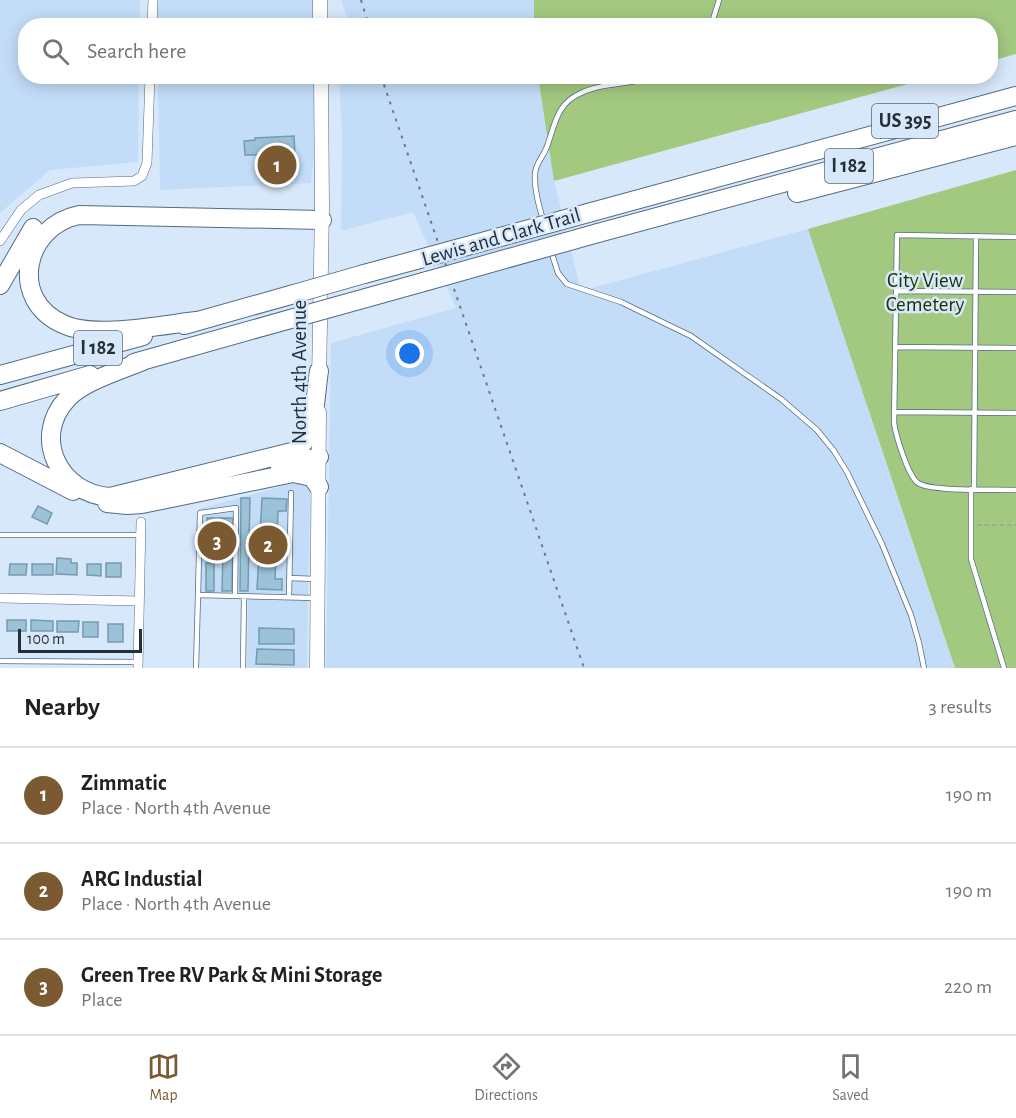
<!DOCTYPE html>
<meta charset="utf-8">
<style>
body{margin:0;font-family:"Alegreya Sans",sans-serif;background:#f2f2f2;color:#202124}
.scale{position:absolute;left:18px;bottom:15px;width:124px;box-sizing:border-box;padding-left:6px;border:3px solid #242f3a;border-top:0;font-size:16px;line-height:21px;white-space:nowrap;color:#242f3a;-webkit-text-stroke:4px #d7e8fa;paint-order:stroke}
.you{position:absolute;left:410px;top:354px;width:21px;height:21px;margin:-15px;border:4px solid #fff;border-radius:50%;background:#1a73e8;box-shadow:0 0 0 9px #1a73e833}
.badge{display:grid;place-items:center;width:39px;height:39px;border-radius:50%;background:#7b5a31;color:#fff;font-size:20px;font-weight:700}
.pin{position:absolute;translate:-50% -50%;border:3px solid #fff;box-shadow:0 2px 6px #0006}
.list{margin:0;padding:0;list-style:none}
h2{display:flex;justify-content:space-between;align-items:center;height:78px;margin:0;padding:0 24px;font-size:26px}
h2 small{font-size:20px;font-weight:400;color:#757577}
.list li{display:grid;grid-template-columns:39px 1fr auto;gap:18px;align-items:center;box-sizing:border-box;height:96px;padding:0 24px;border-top:2px solid #e0e0e0}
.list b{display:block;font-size:22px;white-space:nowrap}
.list p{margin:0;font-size:20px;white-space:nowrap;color:#757577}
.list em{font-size:20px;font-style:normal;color:#757577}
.icon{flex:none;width:33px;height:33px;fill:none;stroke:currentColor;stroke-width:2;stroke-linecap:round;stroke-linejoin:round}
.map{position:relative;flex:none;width:1016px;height:668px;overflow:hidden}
.search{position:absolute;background:#fff;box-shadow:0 3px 15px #0003;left:18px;right:18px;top:18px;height:66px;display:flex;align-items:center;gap:15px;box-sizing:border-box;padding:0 21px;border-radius:24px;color:#757577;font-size:22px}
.sheet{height:366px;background:#fff}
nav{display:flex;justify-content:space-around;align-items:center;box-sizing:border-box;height:84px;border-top:2px solid #e0e0e0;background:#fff;font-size:16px;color:#757577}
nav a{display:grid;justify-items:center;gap:3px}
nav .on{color:#7b5a31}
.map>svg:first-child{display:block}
.built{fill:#c3ddf9}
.green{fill:#a3c980}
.building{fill:#9bc2d6;stroke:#759baf;stroke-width:1.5}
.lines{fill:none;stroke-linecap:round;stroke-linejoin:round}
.service-casing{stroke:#536b85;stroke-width:6}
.minor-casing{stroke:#536b85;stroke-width:10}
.secondary-casing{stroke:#536b85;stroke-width:15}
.motorway-casing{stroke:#536b85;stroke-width:20}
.path{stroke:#95a3b3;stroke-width:1.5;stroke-dasharray:4.5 3;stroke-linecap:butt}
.service{stroke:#fff;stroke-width:4.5}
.minor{stroke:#fff;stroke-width:9}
.secondary{stroke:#fff;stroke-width:14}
.motorway{stroke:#fff;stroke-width:18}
.rail{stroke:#6c7a87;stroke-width:2;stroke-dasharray:3 6;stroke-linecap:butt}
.motorway-bridge-casing{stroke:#536b85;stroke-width:20;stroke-linecap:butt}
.motorway-bridge{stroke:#fff;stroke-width:18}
.labels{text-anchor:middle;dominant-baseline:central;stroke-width:5;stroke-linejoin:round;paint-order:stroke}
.shield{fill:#d7e8fa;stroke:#5a6674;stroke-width:1.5}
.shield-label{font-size:20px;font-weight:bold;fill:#242f3a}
.street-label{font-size:21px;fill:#242f3a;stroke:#d7e8fa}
.park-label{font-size:21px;fill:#1c3200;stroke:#d7e8fa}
</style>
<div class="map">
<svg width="1016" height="668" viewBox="0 0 1016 668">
<rect width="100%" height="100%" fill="#d7e8fa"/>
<path class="built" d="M0,0H140V25L26,26V76L139,77L138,162L50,170L0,213Z
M157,0H315V25H157Z
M341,0H534V25H350Z
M158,77H315L316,138L311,183L160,190Z
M339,77H538L555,185L581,291L808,229L955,668H326L331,343L456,308L413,212L341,231L342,134Z
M301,481L307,486L310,492L307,668H247L248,596H199V509Z"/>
<path class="green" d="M534,0H1016V54L991,61L990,26H534Z
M538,76L933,77L554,181Z
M1016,170V668H955L808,229Z"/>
<path class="building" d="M294,136L296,175L259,177L258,155H245L244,141L255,140V138Z
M241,498H250L248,591H240Z
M262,498L287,499L286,511H278L275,579H282V590L257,589Z
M38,506L52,513L47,524L32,517Z
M207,518H233L232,591H222L223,554H227L228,527L207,526Z
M210,534H224V548H210Z
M57,558L71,559V563H77V575L56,574Z
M106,563H121V577H106Z
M206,563H214V591H206Z
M10,564H27L26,575H9Z
M32,564H53V575H32Z
M87,564H101V576L87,575Z
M7,620H26V631H7Z
M31,620L53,621V631H31Z
M57,621H79L78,632H57Z
M83,622H98V637H83Z
M108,624H123V642H108Z
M259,628L294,629V644H259Z
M257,649L294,650V665L256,664Z"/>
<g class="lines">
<g class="service-casing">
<path id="service" d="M711,26L719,0
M543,220C539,206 534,189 535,174C535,165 542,158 546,149C555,127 555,104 581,93C604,82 633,85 657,76
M1016,237L897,235L894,423C896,436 908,476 918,483C931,492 997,489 1016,490
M551,251L558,273L567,284L621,302L691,336L781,399L817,430L834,451L847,472L882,544L911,615L919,643L924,668
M896,291L1016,292
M895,347L1016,348
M894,412L1016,413
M971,489V559L1004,668
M974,489L976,236
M0,535H141
M289,578L316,579
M198,595L200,513L236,508L235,596
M289,597L291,493
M0,661L138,662
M196,668L198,595L316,598
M243,668L244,596"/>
</g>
<g class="minor-casing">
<path id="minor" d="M152,26L153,0
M0,241L21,210L39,195L72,183L134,181L142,176L147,163L150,76
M0,598L139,601
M138,668L141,522"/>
</g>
<g class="secondary-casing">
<path id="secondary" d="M320,0V26
M319,381L322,207L321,76
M317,668L319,412"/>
</g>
<g class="motorway-casing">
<path id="motorway" d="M797,193L1016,136
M588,213L1016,96
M598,233L1016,120
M364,274L416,260
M0,285L33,228
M366,298L427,281
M196,321C162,325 93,339 63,324C8,300 24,226 79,215L322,220
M184,325L294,294
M145,360C122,370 83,381 67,399C31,438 60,494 110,497L296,451C316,434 315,396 319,371
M134,363L294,318
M0,375L143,336
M0,401L90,375
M0,453L73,491
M280,467L319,457
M107,503L127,505L142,504L293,473L312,477L319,487"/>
</g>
<path class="path" d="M977,525H1016"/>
<use href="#service" class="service"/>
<use href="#minor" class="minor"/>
<use href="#secondary" class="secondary"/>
<use href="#motorway" class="motorway"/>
<path class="rail" d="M361,0L369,26
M381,76L584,668"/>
<g class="motorway-bridge-casing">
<path id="motorway-bridge" d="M416,260L588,213
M427,281L598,233
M294,294L364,274
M294,318L366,298"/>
</g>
<use href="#motorway-bridge" class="motorway-bridge"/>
</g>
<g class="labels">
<g class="shield">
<rect x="872" y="104" width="66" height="34" rx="4.5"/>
<rect x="825" y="149" width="48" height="34" rx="4.5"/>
<rect x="74" y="331" width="48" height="34" rx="4.5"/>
</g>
<g class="shield-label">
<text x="905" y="121">US 395</text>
<text x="849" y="166">I 182</text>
<text x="98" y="348">I 182</text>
</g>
<g class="street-label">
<text transform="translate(501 237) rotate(-16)">Lewis and Clark Trail</text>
<text transform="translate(299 372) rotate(-90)">North 4th Avenue</text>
</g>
<g class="park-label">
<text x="925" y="280">City View<tspan x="925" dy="24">Cemetery</tspan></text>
</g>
</g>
</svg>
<div class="scale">100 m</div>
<div class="you"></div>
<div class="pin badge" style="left:277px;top:165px">1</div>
<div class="pin badge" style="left:268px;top:545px">2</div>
<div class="pin badge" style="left:217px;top:541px">3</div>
<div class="search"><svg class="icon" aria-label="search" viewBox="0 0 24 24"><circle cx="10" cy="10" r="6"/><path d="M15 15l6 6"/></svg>Search here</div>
</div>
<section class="sheet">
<h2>Nearby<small>3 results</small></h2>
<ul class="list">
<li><span class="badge">1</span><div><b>Zimmatic</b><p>Place · North 4th Avenue</p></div><em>190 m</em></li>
<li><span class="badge">2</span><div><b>ARG Industial</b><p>Place · North 4th Avenue</p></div><em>190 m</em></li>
<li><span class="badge">3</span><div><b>Green Tree RV Park &amp; Mini Storage</b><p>Place</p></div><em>220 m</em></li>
</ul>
</section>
<nav>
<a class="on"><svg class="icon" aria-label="map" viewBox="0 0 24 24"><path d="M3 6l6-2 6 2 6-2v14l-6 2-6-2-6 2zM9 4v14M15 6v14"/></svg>Map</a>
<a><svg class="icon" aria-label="directions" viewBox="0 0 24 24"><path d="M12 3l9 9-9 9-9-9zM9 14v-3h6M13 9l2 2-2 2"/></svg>Directions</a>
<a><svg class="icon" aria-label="saved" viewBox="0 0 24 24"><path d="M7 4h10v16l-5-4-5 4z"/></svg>Saved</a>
</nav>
